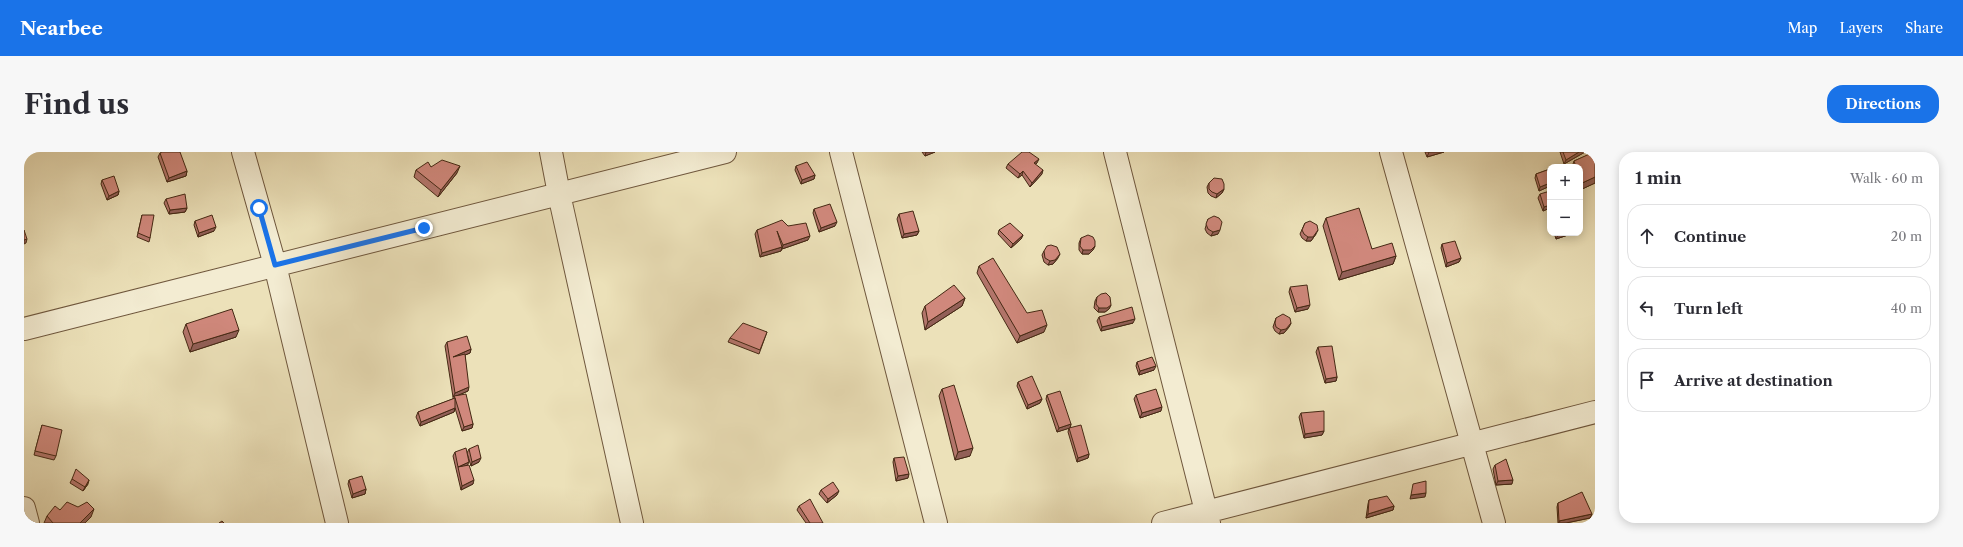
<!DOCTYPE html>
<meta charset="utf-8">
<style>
body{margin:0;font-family:"Libre Caslon Text",serif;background:#f7f7f7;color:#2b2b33}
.controls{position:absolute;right:12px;top:12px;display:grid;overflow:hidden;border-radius:8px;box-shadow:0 2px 10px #0003}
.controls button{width:36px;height:36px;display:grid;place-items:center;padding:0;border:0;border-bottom:1px solid #e1e1e2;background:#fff;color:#2b2b33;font:20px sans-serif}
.stop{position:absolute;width:12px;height:12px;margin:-9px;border:3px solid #1a73e8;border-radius:50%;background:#fff}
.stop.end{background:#1a73e8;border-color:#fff;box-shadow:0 1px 4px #0008}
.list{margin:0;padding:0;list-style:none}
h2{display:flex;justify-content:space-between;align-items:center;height:52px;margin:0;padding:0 16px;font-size:17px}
h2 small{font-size:13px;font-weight:400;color:#7c7c81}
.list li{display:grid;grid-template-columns:26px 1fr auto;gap:12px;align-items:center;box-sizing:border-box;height:64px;margin:0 8px 8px;padding:0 8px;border:1px solid #e1e1e2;border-radius:16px}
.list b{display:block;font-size:15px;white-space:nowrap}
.list em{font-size:13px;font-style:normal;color:#7c7c81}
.icon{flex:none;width:22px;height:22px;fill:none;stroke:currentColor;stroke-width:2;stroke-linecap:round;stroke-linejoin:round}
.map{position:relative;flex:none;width:1571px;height:371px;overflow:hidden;border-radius:16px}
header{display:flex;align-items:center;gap:24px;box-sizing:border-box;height:56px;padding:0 20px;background:#1a73e8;color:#fff}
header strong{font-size:19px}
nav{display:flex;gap:22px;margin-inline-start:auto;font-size:14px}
.intro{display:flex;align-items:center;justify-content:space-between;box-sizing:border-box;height:96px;padding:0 24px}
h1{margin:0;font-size:28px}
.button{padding:10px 18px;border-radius:16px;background:#1a73e8;color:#fff;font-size:14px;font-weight:700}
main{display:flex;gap:24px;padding:0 24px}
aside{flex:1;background:#fff;border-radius:16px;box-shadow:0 2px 10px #0003}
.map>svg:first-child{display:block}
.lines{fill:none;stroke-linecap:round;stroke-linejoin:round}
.minor-casing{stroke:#6f573d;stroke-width:24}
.minor{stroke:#f3ecd2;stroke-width:22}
.wall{fill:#b3756b;stroke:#452914}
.shaded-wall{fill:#925f57;stroke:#452914}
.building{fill:#d0887c;stroke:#452914}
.route{stroke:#1a73e8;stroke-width:5}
</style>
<header>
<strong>Nearbee</strong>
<nav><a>Map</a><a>Layers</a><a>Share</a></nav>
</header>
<div class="intro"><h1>Find us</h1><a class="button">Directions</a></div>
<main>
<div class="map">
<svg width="1571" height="371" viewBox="0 0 1571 371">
<rect width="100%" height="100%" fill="#ece1b9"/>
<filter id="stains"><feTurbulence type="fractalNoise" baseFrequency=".005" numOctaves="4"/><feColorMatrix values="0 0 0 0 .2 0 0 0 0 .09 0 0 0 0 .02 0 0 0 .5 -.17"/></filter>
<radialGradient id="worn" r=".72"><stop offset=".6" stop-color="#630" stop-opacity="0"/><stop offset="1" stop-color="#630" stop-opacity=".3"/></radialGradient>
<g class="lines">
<g class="minor-casing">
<path id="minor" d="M219,0L251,113L313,371
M527,0L535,42L608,371
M817,0L912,371
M1091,0L1185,371
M1367,0L1470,371
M0,177L701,0
M0,356L4,371
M1139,371L1571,260"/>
</g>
<use href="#minor" class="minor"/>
</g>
<path class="wall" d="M898,0H911L901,4Z
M1401,0H1420L1403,5Z
M1536,0H1561L1540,12Z
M1571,0V31L1556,38V15H1548L1550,9Z
M136,1L163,19L162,24L143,30L134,5Z
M1013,11L1011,12L1018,22L1006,35L998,23L994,26L982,16L984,12Z
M772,14L791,23L790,27L777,32L771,18Z
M407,15L433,21L414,45L390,25L392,18Z
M1526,17V34L1515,39L1511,26L1512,22Z
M78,28L95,39L94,43L83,48L77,32Z
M1185,31L1200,37L1198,41L1192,46L1187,44L1184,41L1183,35Z
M1516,42L1526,56L1519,59L1514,46Z
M142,47L163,56L161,60L145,62L140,51Z
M790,57L811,74L795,80L789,61Z
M1526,58V66L1525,62Z
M875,62L895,79L893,83L878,86L873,67Z
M118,63L126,86L125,90L113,85Z
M1302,66L1348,97L1372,104L1369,112L1315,128L1299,74Z
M1184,67L1194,82L1187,84L1183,81L1181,77Z
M171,69L190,79L174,85L170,73Z
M1281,71L1292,82L1287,89H1282L1278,86L1276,82Z
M764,74L784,88L758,97V96L757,99L736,105L731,82L733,78Z
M975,78L999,83L997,87L987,96L974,82Z
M1530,81H1547V82L1532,87Z
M1057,86L1071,94L1069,98L1065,102H1058L1055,98V91Z
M1418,92L1437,106L1435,110L1422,115L1417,96Z
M1020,99L1034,106L1029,112L1024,113L1020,110L1018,103Z
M955,114L1020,180L993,191L953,121Z
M1266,136L1284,157L1271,160L1265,140Z
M1073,145L1087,153L1085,157L1081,160H1074L1070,156L1071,149Z
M941,146L938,154L901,178L898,161L901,154Z
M1075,165L1109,171L1077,179L1073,169Z
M1252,166L1267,171L1265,175L1260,181L1255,182L1251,179L1249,175Z
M162,172L212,185L166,200L159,180Z
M743,180L735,202L704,190L706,186Z
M423,190L447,197L446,201L441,203L444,239L435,243L449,272L448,276L438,279L431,256L430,260L396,274L392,265L394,260L429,247V245L421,194Z
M1294,195L1313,225L1312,229L1301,231L1292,200Z
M1113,210L1130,218L1115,223L1112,214Z
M994,230L1018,247L1016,251L1003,257L993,234Z
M918,237L946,304L931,308L915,244Z
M1023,243L1047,272L1046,276L1065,302L1064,306L1053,310L1044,280L1045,276L1033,280L1022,247Z
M1112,243L1137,259L1116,266L1110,247Z
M1277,261L1300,279L1298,283L1280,286L1275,265Z
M18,273L32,304L30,308L10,303Z
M445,297L455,310L447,314L443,301Z
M431,300L443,313L449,332L437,338L429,304Z
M870,306L884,326L872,329L869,310Z
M1471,313L1488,332L1472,333L1469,317Z
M48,327L64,332L59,339L46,331Z
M325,328L342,337L341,342L328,346L324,332Z
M797,338L813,343L803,351L795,342Z
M1345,348L1370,354L1369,358L1342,366L1344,352Z
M1534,351L1568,362L1566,366L1542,371H1534L1533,355Z
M775,354L799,371H782L773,358Z
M36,358L67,365L61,371H20L23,364Z"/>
<path class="shaded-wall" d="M902,0H911L901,4Z
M1405,0H1420L1403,5Z
M1555,0H1561L1540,12L1542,8Z
M1015,7L1013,11L1008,15L1010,11Z
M436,14L433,21L414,45L417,38Z
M1019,18L1018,22L1006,35L1008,31Z
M163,19L162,24L143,30L145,26Z
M999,19L998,23L994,26L996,22Z
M791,23L790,27L777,32L778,28Z
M1571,25V31L1556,38V32Z
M1526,31V34L1515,39L1516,35Z
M1200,37L1198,41L1192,46L1193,42Z
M95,39L94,43L83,48L85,44Z
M1526,53V56L1519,59L1520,55Z
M163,56L161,60L145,62L146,58Z
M813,70L811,74L795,80L797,76Z
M192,75L190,79L174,85L175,81Z
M1196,78L1194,82L1187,84L1189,80Z
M1294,78L1292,82L1287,89H1282L1284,85Z
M895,79L893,83L878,86L880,82Z
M1540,81H1547V82L1532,87L1534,83Z
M999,83L997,87L987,96L989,92Z
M786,84L784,88L758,97L759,93Z
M3,87L2,91L0,92V88Z
M1071,94L1069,98L1065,102H1058L1059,98Z
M758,95L757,99L736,105L738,101Z
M1036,102L1034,106L1029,112L1024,113L1026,109Z
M1372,104L1369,112L1315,128L1318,120Z
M1437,106L1435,110L1422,115L1423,111Z
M941,146L938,154L901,178L904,170Z
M1087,153L1085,157L1081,160H1074L1075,156Z
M1286,153L1284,157L1271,160L1273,156Z
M1111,167L1109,171L1077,179L1078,175Z
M1267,171L1265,175L1260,181L1255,182L1257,178Z
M1023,173L1020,180L993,191L996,184Z
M215,178L212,185L166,200L169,192Z
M447,197L446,201L427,209L429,205Z
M1132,214L1130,218L1115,223L1116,219Z
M1313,225L1312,229L1301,231L1302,227Z
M445,235L444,239L430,245V244L429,245L431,241Z
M1018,247L1016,251L1003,257L1004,253Z
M1138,255L1137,259L1116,266L1118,261Z
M431,256L430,260L396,274L397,270Z
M449,272L448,276L438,279L440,275Z
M1047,272L1046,276L1033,280L1035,276Z
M1300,279L1298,283L1280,286L1281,282Z
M949,296L946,304L931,308L934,300Z
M1065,302L1064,306L1053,310L1054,306Z
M457,306L455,310L447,314L448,310Z
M445,310L443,314L434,315Z
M885,322L884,326L872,329L874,324Z
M65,328L64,332L59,339L61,335Z
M450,328L449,332L437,338L438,334Z
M1489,328L1488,332L1472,333L1474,329Z
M342,337L341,342L328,346L329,342Z
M815,339L813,343L803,351L804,347Z
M1402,341L1401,345L1386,347L1387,343Z
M1370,354L1369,358L1342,366L1344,362Z
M70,357L67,365L61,371H56Z
M1568,362L1566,366L1542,371H1535V369Z"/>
<path class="building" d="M138,0H156L163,19L145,26L136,1Z
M998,0H1005L1015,7L1010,11L1019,18L1008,31L999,19L996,22L984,12Z
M1539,0H1555L1542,8Z
M1570,0H1571V25L1556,32V15H1552L1550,9Z
M418,8L436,14L417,38L392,18L404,10L407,15Z
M783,10L791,23L778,28L772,14Z
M1537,13L1538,15H1532Z
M1526,17V31L1516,35L1512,22Z
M90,24L95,39L85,44L78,28Z
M1190,26L1198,27L1200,32V37L1193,42L1188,40L1185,37V31Z
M1526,39V53L1520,55L1516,42Z
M161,42L163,56L146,58L142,47Z
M806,52L813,70L797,76L790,57Z
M1335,56L1348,97L1368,91L1372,104L1318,120L1302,66Z
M889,59L895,79L880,82L875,62Z
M118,63H130L126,86L114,81Z
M188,63L192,75L175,81L171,69Z
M1190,64L1195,66L1198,70L1196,78L1189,80L1184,77L1182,72L1184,67Z
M758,68L764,74L782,71L786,84L759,93L753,79L758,95L738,101L733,78Z
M1286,69L1293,73L1294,78L1289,85H1284L1280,82L1278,78L1281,71Z
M986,71L999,83L989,92L975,78Z
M0,78L3,87L0,88Z
M1533,81H1540L1534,83Z
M1064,83L1069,85L1071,89V94L1067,98H1059L1056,94L1057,86Z
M1431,89L1437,106L1423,111L1418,92Z
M1027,93L1033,95L1036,102L1031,108L1026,109L1021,106L1020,99L1023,94Z
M969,106L1003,161L1018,158L1023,173L996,184L955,114Z
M930,133L941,146L904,170L901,154Z
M1283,133L1286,153L1273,156L1266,135Z
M1082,141L1086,145L1087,153L1083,156H1075L1072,152L1073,145L1077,142Z
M1108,155L1111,167L1078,175L1075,165Z
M208,157L215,178L169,192L162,172Z
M1259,162L1266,166L1267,171L1262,177L1257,178L1252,175L1251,171L1252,166Z
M719,171L743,180L736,198L706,186Z
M443,184L447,197L429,205L441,202L445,235L431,241L423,190Z
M1308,194L1313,225L1302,227L1294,195Z
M1128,205L1132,214L1116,219L1113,210Z
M1008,224L1018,247L1004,253L994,230Z
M930,233L949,296L934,300L918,237Z
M1132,237L1138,255L1118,261L1112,243Z
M1036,239L1047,272L1035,276L1023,243Z
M442,242L449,272L440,275L431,246V256L397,270L394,260L431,246L430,244Z
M1300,259V279L1281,282L1277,261Z
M18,273L38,278L32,304L11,299Z
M1057,273L1065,302L1054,306L1045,276Z
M454,293L457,306L448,310L445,297Z
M442,296L445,310L434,315L431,300Z
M880,305L885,322L874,324L870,306Z
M1482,307L1489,328L1474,329L1471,313Z
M445,313L450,328L438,334L434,315Z
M52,317L65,328L61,335L48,327Z
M338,324L342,337L329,342L325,328Z
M1402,329V341L1387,343L1389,332Z
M809,330L815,339L804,347L797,338Z
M1558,340L1568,362L1535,369L1534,351Z
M1363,344L1370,354L1344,362L1345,348Z
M786,347L799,371H786L775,354Z
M43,350L54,355L63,350L70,357L56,371H29L23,364L31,354L36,358Z
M198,369L200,371H195Z"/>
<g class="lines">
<path class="route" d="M235,56L251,113L400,76"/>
</g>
<rect width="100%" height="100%" filter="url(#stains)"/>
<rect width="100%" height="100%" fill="url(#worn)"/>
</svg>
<div class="controls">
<button>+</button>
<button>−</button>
</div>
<div class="stop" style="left:235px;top:56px"></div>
<div class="stop end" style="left:400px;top:76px"></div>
</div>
<aside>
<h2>1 min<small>Walk · 60 m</small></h2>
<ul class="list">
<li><svg class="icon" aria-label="ahead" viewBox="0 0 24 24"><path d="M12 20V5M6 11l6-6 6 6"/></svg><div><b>Continue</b></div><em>20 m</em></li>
<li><svg class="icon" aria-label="left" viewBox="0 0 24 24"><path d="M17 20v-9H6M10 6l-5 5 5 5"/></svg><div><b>Turn left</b></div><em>40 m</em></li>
<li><svg class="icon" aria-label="arrive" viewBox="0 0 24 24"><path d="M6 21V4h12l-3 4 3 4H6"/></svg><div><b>Arrive at destination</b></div></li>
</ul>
</aside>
</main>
